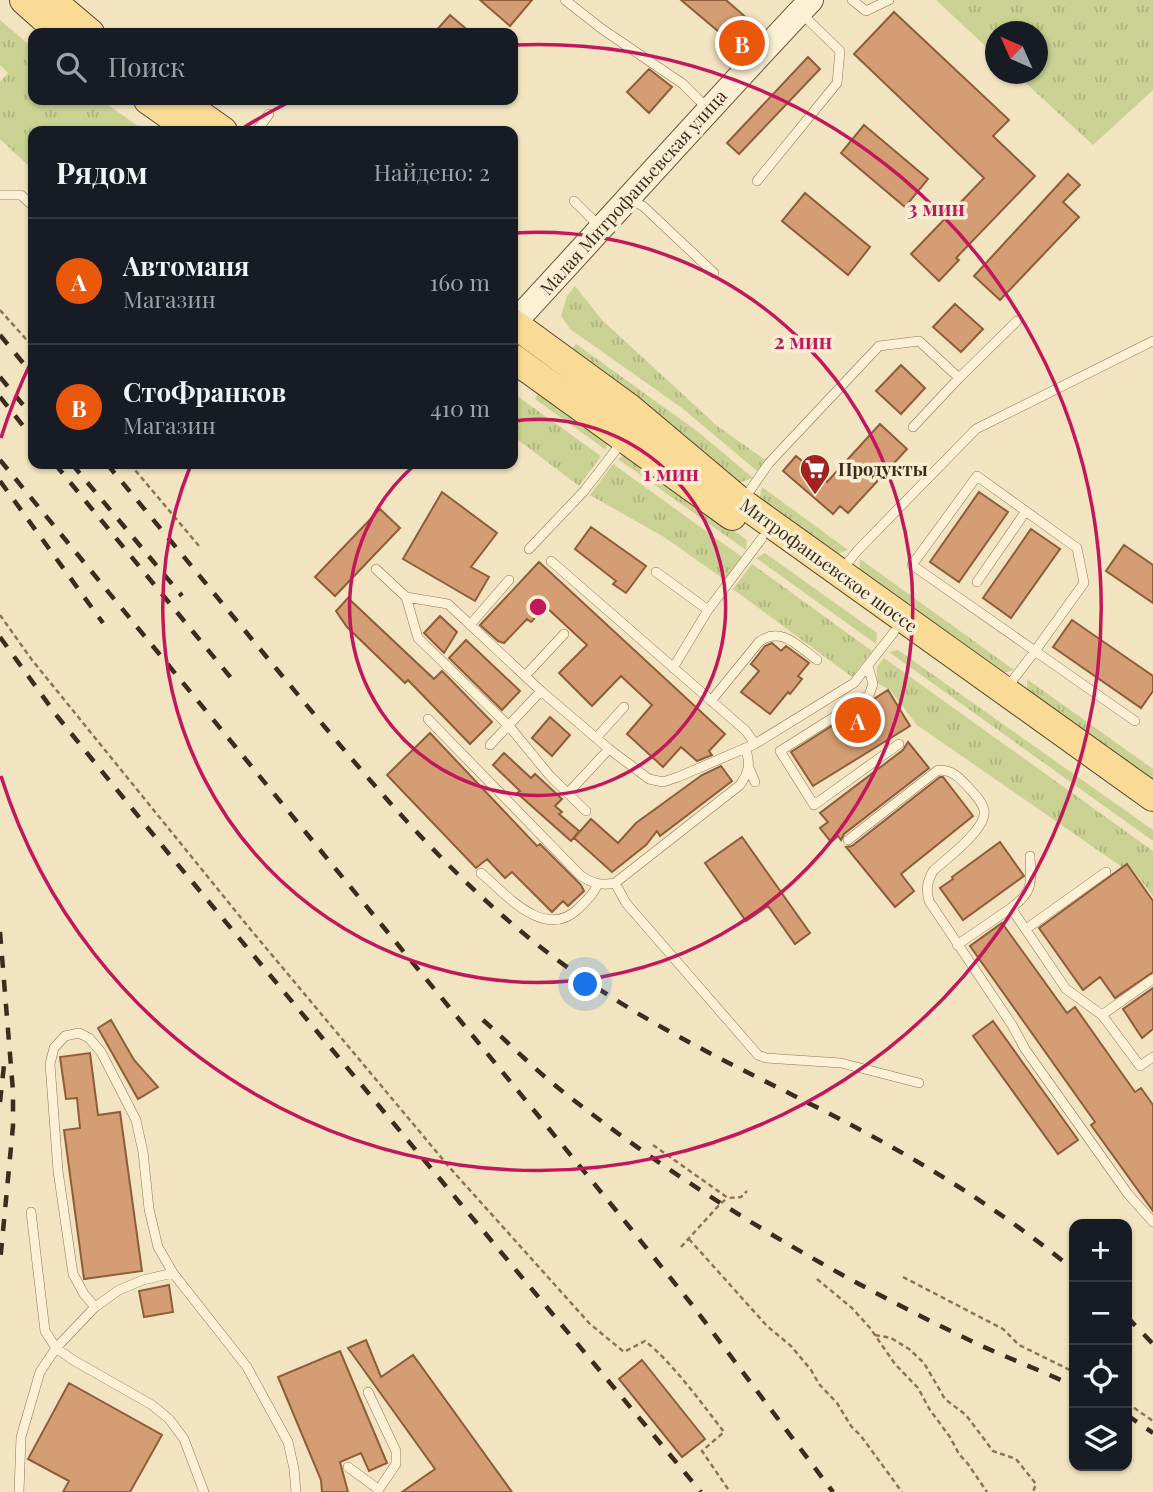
<!DOCTYPE html>
<html lang="ru">
<meta charset="utf-8">
<style>
body{margin:0;font-family:"Playfair Display",serif;background:#242831;color:#f1f3f6}
.controls{position:absolute;right:21px;bottom:21px;display:grid;overflow:hidden;border-radius:14px;box-shadow:0 2px 5px #0004}
.controls button{width:63px;height:63px;display:grid;place-items:center;padding:0;border:0;border-bottom:2px solid #363941;background:#171b24;color:#f1f3f6;font:35px sans-serif}
.compass{position:absolute;left:985px;top:21px;width:63px;height:63px;border-radius:50%;background:#171b24;box-shadow:0 2px 5px #0004;rotate:315deg}
.you{position:absolute;left:586px;top:985px;width:24px;height:24px;margin:-18px;border:5px solid #fff;border-radius:50%;background:#1a73e8;box-shadow:0 0 0 10px #1a73e833}
.badge{display:grid;place-items:center;width:46px;height:46px;border-radius:50%;background:#ea580c;color:#fff;font-size:23px;font-weight:700}
.pin{position:absolute;translate:-50% -50%;border:4px solid #fff;box-shadow:0 2px 7px #0006}
.list{margin:0;padding:0;list-style:none}
h2{display:flex;justify-content:space-between;align-items:center;height:91px;margin:0;padding:0 28px;font-size:30px}
h2 small{font-size:23px;font-weight:400;color:#9ea1a6}
.list li{display:grid;grid-template-columns:46px 1fr auto;gap:21px;align-items:center;box-sizing:border-box;height:126px;padding:0 28px;border-top:2px solid #363941}
.list b{display:block;font-size:26px;white-space:nowrap}
.list p{margin:0;font-size:23px;white-space:nowrap;color:#9ea1a6}
.list em{font-size:23px;font-style:normal;color:#9ea1a6}
.icon{flex:none;width:38px;height:38px;fill:none;stroke:currentColor;stroke-width:2;stroke-linecap:round;stroke-linejoin:round}
.map{position:relative;flex:none;width:1153px;height:1492px;overflow:hidden}
.search{position:absolute;background:#171b24;box-shadow:0 2px 5px #0004;left:28px;top:28px;width:490px;height:77px;display:flex;align-items:center;gap:18px;box-sizing:border-box;padding:0 24px;border-radius:14px;color:#9ea1a6;font-size:26px}
.panel{position:absolute;background:#171b24;box-shadow:0 2px 5px #0004;left:28px;top:126px;width:490px;height:343px;border-radius:14px}
.map>svg:first-child{display:block}
.grass{fill:url(#grass-tufts)}
.building{fill:#d49d73;stroke:#8f5d3a;stroke-width:2}
.lines{fill:none;stroke-linecap:round;stroke-linejoin:round}
.lane-casing{stroke:#8d7456;stroke-width:10}
.secondary-casing{stroke:#6f553a;stroke-width:26}
.primary-casing{stroke:#5a422b;stroke-width:30}
.path{stroke:#8d7456;stroke-width:2.5;stroke-dasharray:5 3.5;stroke-linecap:butt}
.lane{stroke:#fcf1d5;stroke-width:9}
.secondary{stroke:#fcf1d5;stroke-width:24}
.primary{stroke:#f9db95;stroke-width:28}
.rail{stroke:#3b2c1c;stroke-width:4.5;stroke-dasharray:12 12;stroke-linecap:butt}
.ring{fill:none;stroke:#c2185b;stroke-width:3.5}
.labels{text-anchor:middle;dominant-baseline:central;stroke-width:7;stroke-linejoin:round;paint-order:stroke}
.street-label{font-size:18px;fill:#3b2c1c;stroke:#f9eed1}
.poi-label{font-size:18px;font-weight:bold;fill:#3b2c1c;stroke:#f9eed1;text-anchor:start}
.centre{fill:#c2185b;stroke:#f9eed1;stroke-width:3.5}
.ring-label{font-size:21px;text-anchor:middle;font-weight:bold;fill:#c2185b;stroke:#f9eed1;stroke-width:7;stroke-linejoin:round;paint-order:stroke}
</style>
<div class="map">
<svg width="1153" height="1492" viewBox="0 0 1153 1492">
<defs>
<pattern id="grass-tufts" width="24" height="20" patternUnits="userSpaceOnUse" patternTransform="scale(1.75)"><rect width="24" height="20" fill="#c9d193"/><path d="M3 7l-1-3M5 7V3M7 7l1-3M15 17l-1-3M17 17v-4M19 17l1-3" fill="none" stroke="#aeb47e"/></pattern>
</defs>
<rect width="100%" height="100%" fill="#f2e4c0"/>
<path class="grass" d="M936,0H1153V90L1093,145L1016,74H1038V32H996L995,55Z
M0,20L33,48V100H101L145,131H33V170L0,139V82L8,73L0,65Z
M575,286L602,320L716,425L767,461L757,471L682,408L570,329L561,316L567,296Z
M576,344L697,431L753,478L735,484L570,352Z
M539,391L607,441L606,450L535,399Z
M513,393L601,456L579,486L513,436Z
M626,454L747,540L746,550L618,459Z
M613,464L742,557L725,580L664,537L590,495Z
M762,487L848,550L834,555L759,502Z
M765,553L877,633L876,644L756,558Z
M860,559L1014,670L1000,674L859,573Z
M752,564L872,651L852,677L733,589Z
M898,650L1153,830V841L889,652Z
M884,658L1153,851V896L1128,864L1122,867L917,725L890,690L877,683V667Z
M1027,679L1153,769V783L1027,694Z"/>
<path class="building" d="M480,0H532L510,26Z
M681,0H726L749,20L731,42Z
M894,12L1009,120L993,136L1035,176L956,258L959,260L939,281L911,254L984,178L854,54Z
M450,15L471,33H434Z
M808,57L820,69L739,154L727,143Z
M649,69L672,87L649,113L627,92Z
M864,125L928,179L905,207L841,153Z
M1068,174L1080,185L1063,202L1079,217L1000,300L974,276Z
M805,193L870,247L848,275L782,221Z
M955,304L983,329L961,352L933,327Z
M901,365L925,388L901,414L876,391Z
M880,424L907,449L848,513L840,506L833,514L783,471L796,456L827,482Z
M442,492L497,533L471,567L489,577L475,601L403,559Z
M979,492L1008,512L959,582L930,562Z
M380,509L400,528L335,596L315,577Z
M591,527L646,566L626,593L613,584L616,581L575,549Z
M1031,529L1060,549L1011,618L983,598Z
M1124,545L1153,565V603L1106,571Z
M539,562L725,734L709,751L712,755L697,761L681,747L663,767L627,734L652,705L621,676L592,706L559,673L587,645L546,607L531,622L527,619L504,643L498,641L480,625Z
M348,598L434,679L442,671L492,722L470,744L408,680L405,683L347,627L336,611Z
M440,616L457,632L444,653L424,633Z
M1072,620L1153,676V691L1141,708L1053,647Z
M466,640L520,691L502,710L449,658Z
M772,643L781,651L786,646L809,663L798,676L802,679L790,694L788,692L770,714L741,692L759,671L751,664L765,646Z
M888,690L910,726L813,786L791,752Z
M550,717L570,735L552,756L532,738Z
M430,733L537,846L540,844L581,885L584,891L568,906L563,901L552,912L512,872L505,878L487,859L476,868L387,775Z
M908,742L929,768L844,834L841,840L838,836L831,842L820,828L828,822L820,813L903,750Z
M504,753L531,778L535,774L562,799L555,806L562,812L559,814L579,831L571,841L517,793L520,791L493,765Z
M721,766L732,781L660,836L657,831L646,845L612,872L574,838L591,819L618,843L636,823L702,775Z
M940,777H943L973,816L901,874L914,891L895,907L846,847L852,846Z
M742,837L810,933L795,944L768,906L746,921L705,863Z
M1000,842L1024,876L963,920L940,888L953,879L952,877Z
M1127,864L1153,901V972L1115,998L1100,977L1083,990L1039,928Z
M1002,923L1067,1013L1075,1007L1135,1092L1141,1088L1153,1105V1211L1091,1125L1095,1122L970,946Z
M1153,988V1029L1142,1038L1123,1009Z
M111,1020L134,1060L158,1087L138,1099L98,1028Z
M993,1021L1078,1140L1058,1154L973,1036Z
M90,1053L98,1115L120,1112L142,1271L84,1279L64,1130L80,1128L77,1098L66,1099L60,1057Z
M169,1285L173,1312L144,1317L139,1291Z
M366,1340L381,1377L413,1355L512,1492H402L435,1469L348,1348Z
M340,1351L387,1463L369,1471L361,1453L340,1462L348,1492H322L321,1480L278,1377Z
M642,1360L705,1439L682,1457L619,1379Z
M69,1383L162,1435L130,1492H63L69,1481L28,1459Z"/>
<g class="lines">
<g class="lane-casing">
<path id="lane" d="M565,0L602,29L683,84L708,109
M852,0L866,11L889,0
M257,131L269,114
M757,181L837,83L840,51L801,13
M0,195H21L33,206
M631,199L644,207L714,273
M574,201L600,227
M913,427L959,378L1017,321
M977,476L1077,548L1084,583L1035,651L912,565Z
M744,499L769,463L879,346L919,341L959,378
M529,549L584,491L622,442
M551,561L746,731L755,744
M376,569L406,597L448,604L541,691L609,749L649,779L663,782L678,777L755,744L854,683L894,632
M841,571L857,551L976,429L1153,341
M656,572L708,610
M977,582L1026,511
M406,597L418,638L509,726L550,776L586,811
M470,625L509,580
M868,666L873,684L869,695L780,751L814,805L899,744
M673,668L708,610L762,538
M525,676L564,634
M1006,689L1035,651L1135,721
M711,701L759,642C781,625 799,647 817,660
M428,719L580,875C591,883 601,886 615,883L740,785C749,772 751,763 745,748
M596,738L624,707
M490,745L541,691
M749,768L755,782
M568,793L609,749
M848,840L938,770C953,770 959,777 969,788C975,795 982,801 984,810C988,828 946,859 933,871C927,882 926,889 929,901L1012,1025L1025,1049L1128,1194L1153,1222
M481,873C506,894 544,941 578,909C586,901 593,895 598,884
M615,883L626,903L758,1055L766,1058L841,1063L919,1083
M1011,908C1034,891 1031,883 1030,856
M1026,929L1106,872
M957,945L1011,908L1066,989L1102,1015L1140,1066L1153,1057
M1102,1015L1153,979
M31,1212L45,1331L56,1348L73,1360L152,1405L169,1419L184,1439L204,1492
M95,1307L84,1294L73,1274L58,1171L50,1064L54,1048L65,1036L79,1033L89,1038L101,1052L136,1120L143,1152L149,1209L158,1247L173,1273L247,1367L288,1442L294,1469L296,1492
M368,1392L396,1451V1464L377,1492
M348,1467L378,1489
M19,1492L21,1437L40,1372L56,1348L95,1307L119,1290L143,1280L173,1273"/>
</g>
<g class="secondary-casing">
<path id="secondary" d="M513,324C613,216 710,107 811,0"/>
</g>
<g class="primary-casing">
<path id="primary" d="M24,0L61,33
M51,0L90,33
M148,100L192,131
M179,100L223,131
M513,323L628,407L741,502L1153,797
M513,358L732,516"/>
</g>
<path class="path" d="M0,310L33,347
M130,464L199,546
M0,615L32,660L246,924L450,1168L590,1324L624,1352L645,1341C672,1362 703,1405 724,1432L702,1451L730,1492
M653,1145L728,1198L741,1197L747,1191
M689,1239L767,1326L791,1346L811,1370L819,1384L837,1403L851,1426L861,1436L902,1492
M681,1247L721,1203L728,1198
M903,1277L1003,1329L1019,1345L1074,1372
M817,1279L852,1308L870,1328L895,1364L918,1388L930,1410L950,1437L959,1454L968,1464L987,1492
M875,1335L891,1338L909,1349L924,1363L945,1399L966,1415L993,1451L1016,1459L1036,1484L1033,1492
M1127,1403L1153,1421"/>
<use href="#lane" class="lane"/>
<use href="#secondary" class="secondary"/>
<use href="#primary" class="primary"/>
<path class="rail" d="M0,335L33,375
M0,377L33,417
M0,397L33,438
M0,460L619,1214L693,1306L833,1492
M55,464L236,684
M72,464L182,596
M107,464C171,541 235,619 299,696C383,797 466,896 574,972C679,1047 800,1093 911,1158C968,1191 1023,1228 1074,1270
M0,481L103,623
M0,637L57,716L169,854L701,1492
M0,932L13,1091V1126L0,1263
M483,1020C509,1043 534,1069 562,1091C685,1188 822,1269 963,1337C999,1355 1038,1369 1074,1386
M0,1102L4,1065
M1127,1317L1153,1344
M1127,1415L1153,1433"/>
</g>
<g class="ring">
<path d="M513 421A188 188 0 1 1 416 464"/>
<path d="M515 233A375 375 0 1 1 190 467"/>
<path d="M1 438A563 563 0 0 1 32 360M240 130A563 563 0 0 1 291 101M513 45A563 563 0 1 1 1 776"/>
</g>
<defs>
<g id="supermarket-pin" transform="scale(1.575)"><path d="M0 17L-7.5 6A9.5 9.5 0 1 1 7.5 6Z" fill="#a22220" stroke="#f9eed1"/><path d="M-6-5.5h2.5l.6 2H6L4.5 2H-2.5L-4.4-4H-6ZM-1.5 3.2a1.3 1.3 0 1 0 .1 0ZM3 3.2a1.3 1.3 0 1 0 .1 0Z" fill="#fff"/></g>
</defs>
<g fill-rule="evenodd">
<use href="#supermarket-pin" x="815" y="469"/>
</g>
<g class="labels">
<g class="street-label">
<text transform="translate(633 192) rotate(-48)">Малая Митрофаньевская улица</text>
<text transform="translate(829 565) rotate(36)">Митрофаньевское шоссе</text>
</g>
<g class="poi-label">
<text x="838" y="469">Продукты</text>
</g>
</g>
<circle cx="538" cy="607" r="10" class="centre"/>
<g class="ring-label">
<text x="936" y="216">3 мин</text>
<text x="803" y="349">2 мин</text>
<text x="671" y="481">1 мин</text>
</g>
</svg>
<div class="controls">
<button>+</button>
<button>−</button>
<button><svg class="icon" aria-label="locate" viewBox="0 0 24 24"><circle cx="12" cy="12" r="6"/><path d="M12 2v4M12 18v4M2 12h4M18 12h4"/></svg></button>
<button><svg class="icon" aria-label="layers" viewBox="0 0 24 24"><path d="M12 4l9 5-9 5-9-5zM3 14l9 5 9-5"/></svg></button>
</div>
<svg class="compass" viewBox="-18 -18 36 36"><path d="M0-13l5 13h-10z" fill="#e53935"/><path d="M0 13l5-13h-10z" fill="#9ea1a6"/></svg>
<div class="you"></div>
<div class="pin badge" style="left:858px;top:720px">A</div>
<div class="pin badge" style="left:742px;top:43px">B</div>
<div class="search"><svg class="icon" aria-label="search" viewBox="0 0 24 24"><circle cx="10" cy="10" r="6"/><path d="M15 15l6 6"/></svg>Поиск</div>
<section class="panel">
<h2>Рядом<small>Найдено: 2</small></h2>
<ul class="list">
<li><span class="badge">A</span><div><b>Автоманя</b><p>Магазин</p></div><em>160 m</em></li>
<li><span class="badge">B</span><div><b>СтоФранков</b><p>Магазин</p></div><em>410 m</em></li>
</ul>
</section>
</div>
